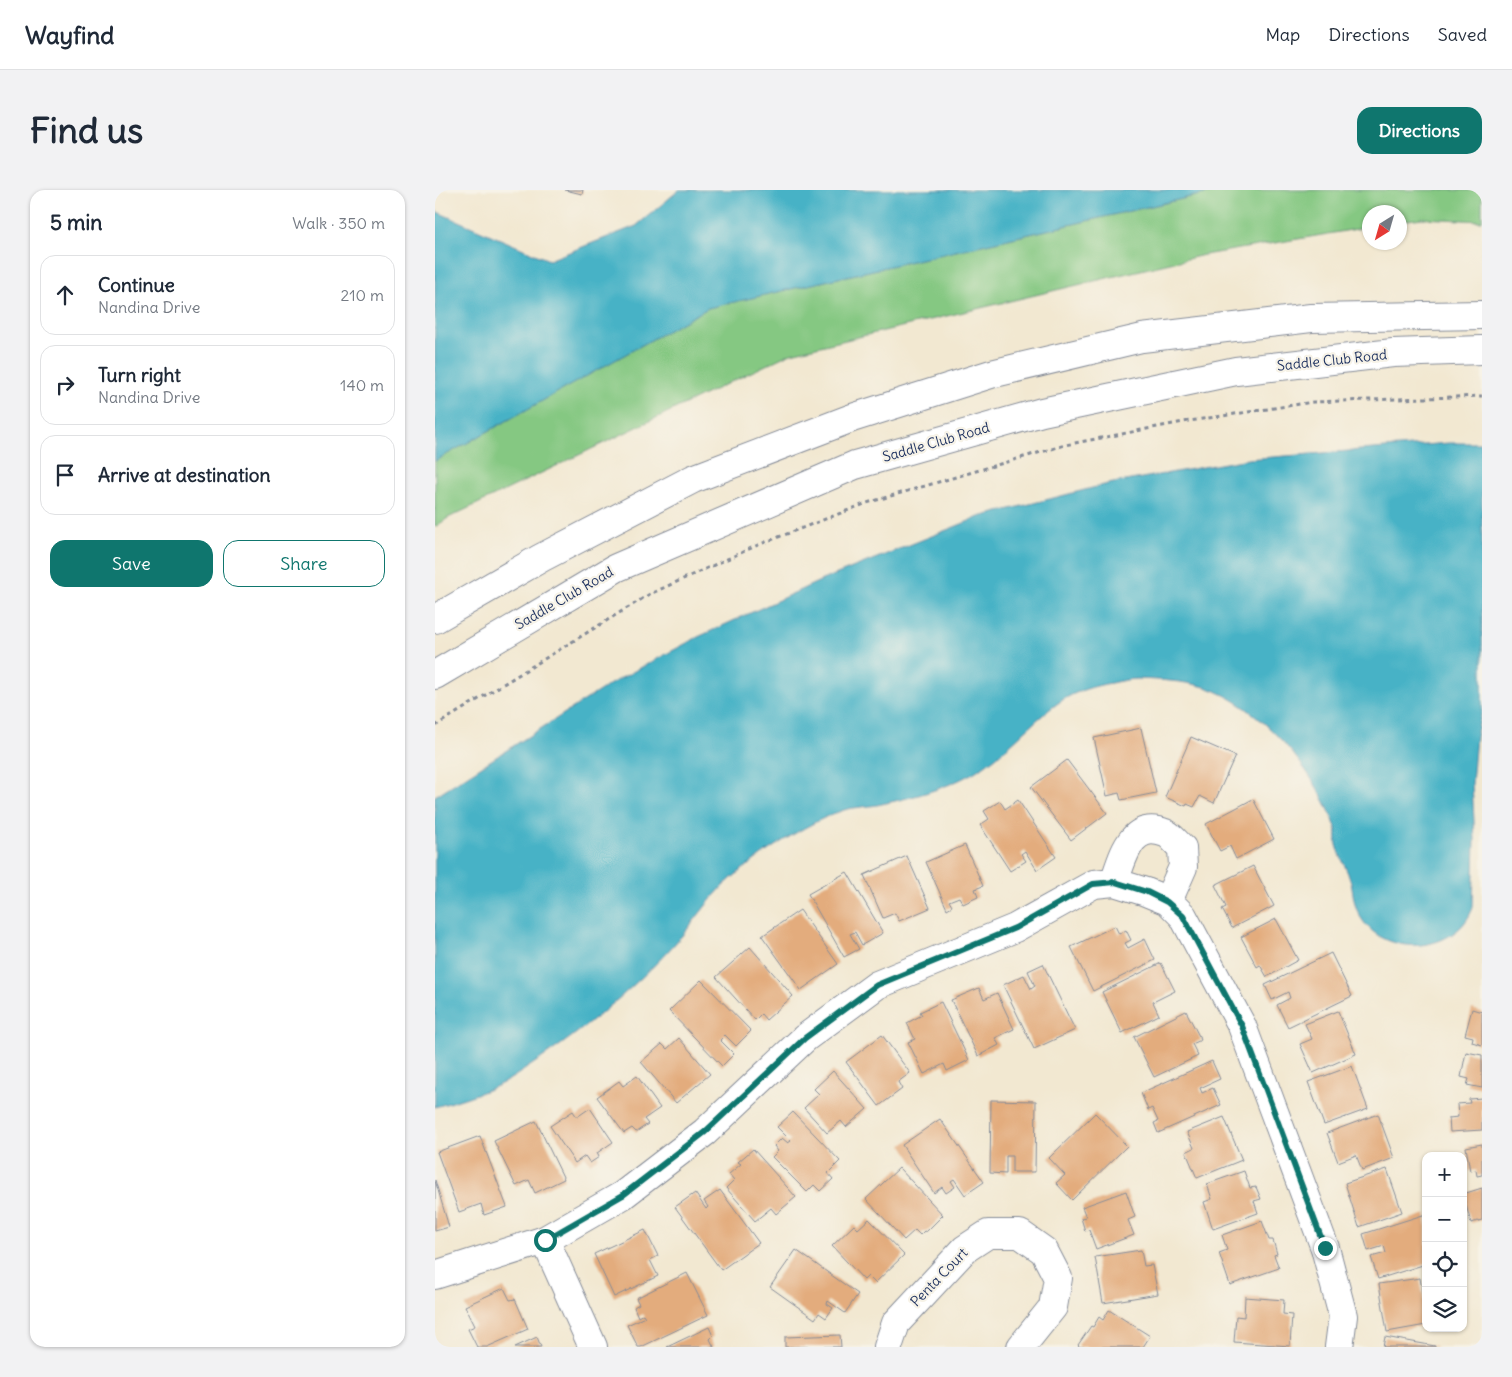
<!DOCTYPE html>
<meta charset="utf-8">
<style>
body{margin:0;font-family:Delius,sans-serif;background:#f2f2f3;color:#1f2937}
.controls{position:absolute;right:15px;bottom:15px;display:grid;overflow:hidden;border-radius:10px;box-shadow:0 1px 4px #0004}
.controls button{width:45px;height:45px;display:grid;place-items:center;padding:0;border:0;border-bottom:1px solid #e0e1e3;background:#fff;color:#1f2937;font:25px sans-serif}
.compass{position:absolute;left:927px;top:15px;width:45px;height:45px;border-radius:50%;background:#fff;box-shadow:0 1px 4px #0004;rotate:217deg}
.stop{position:absolute;width:15px;height:15px;margin:-11px;border:4px solid #0f766e;border-radius:50%;background:#fff}
.stop.end{background:#0f766e;border-color:#fff;box-shadow:0 1px 5px #0008}
.list{margin:0;padding:0;list-style:none}
h2{display:flex;justify-content:space-between;align-items:center;height:65px;margin:0;padding:0 20px;font-size:21px}
h2 small{font-size:16px;font-weight:400;color:#747a83}
.list li{display:grid;grid-template-columns:32px 1fr auto;gap:15px;align-items:center;box-sizing:border-box;height:80px;margin:0 10px 10px;padding:0 10px;border:1px solid #e0e1e3;border-radius:15px}
.list b{display:block;font-size:19px;white-space:nowrap}
.list p{margin:0;font-size:16px;white-space:nowrap;color:#747a83}
.list em{font-size:16px;font-style:normal;color:#747a83}
.actions{display:flex;gap:10px;padding:15px 20px}
.actions a{flex:1;padding:11px 0;border:1px solid #0f766e;border-radius:15px;text-align:center;font-size:18px;color:#0f766e}
.actions .main{background:#0f766e;color:#fff}
.icon{flex:none;width:28px;height:28px;fill:none;stroke:currentColor;stroke-width:2;stroke-linecap:round;stroke-linejoin:round}
.map{position:relative;flex:none;width:1047px;height:1157px;overflow:hidden;border-radius:15px}
header{display:flex;align-items:center;gap:30px;box-sizing:border-box;height:70px;padding:0 25px;background:#fff;border-bottom:1px solid #e0e1e3}
header strong{font-size:24px}
nav{display:flex;gap:28px;margin-inline-start:auto;font-size:18px}
.intro{display:flex;align-items:center;justify-content:space-between;box-sizing:border-box;height:120px;padding:0 30px}
h1{margin:0;font-size:35px}
.button{padding:12px 22px;border-radius:15px;background:#0f766e;color:#fff;font-size:18px;font-weight:700}
main{display:flex;gap:30px;padding:0 30px}
aside{flex:1;background:#fff;border-radius:15px;box-shadow:0 1px 4px #0004}
.map>svg:first-child{display:block}
.green{fill:#85c882;stroke:#507c70}
.water{fill:#47b2c6;stroke:#317092}
.building{fill:#e3ac7d}
.lines{fill:none;stroke-linecap:round;stroke-linejoin:round}
.minor-casing{stroke:#868c98;stroke-width:30}
.path{stroke:#868c98;stroke-width:3;stroke-dasharray:4 4;stroke-linecap:butt}
.minor{stroke:#fff;stroke-width:28}
.route{stroke:#0f766e;stroke-width:6}
.labels{text-anchor:middle;dominant-baseline:central;stroke-width:4.5;stroke-linejoin:round;paint-order:stroke}
.street-label{font-size:14px;fill:#1b2f5e;stroke:#f7f3e8}
</style>
<header>
<strong>Wayfind</strong>
<nav><a>Map</a><a>Directions</a><a>Saved</a></nav>
</header>
<div class="intro"><h1>Find us</h1><a class="button">Directions</a></div>
<main>
<aside>
<h2>5 min<small>Walk · 350 m</small></h2>
<ul class="list">
<li><svg class="icon" aria-label="ahead" viewBox="0 0 24 24"><path d="M12 20V5M6 11l6-6 6 6"/></svg><div><b>Continue</b><p>Nandina Drive</p></div><em>210 m</em></li>
<li><svg class="icon" aria-label="right" viewBox="0 0 24 24"><path d="M7 20v-9h11M14 6l5 5-5 5"/></svg><div><b>Turn right</b><p>Nandina Drive</p></div><em>140 m</em></li>
<li><svg class="icon" aria-label="arrive" viewBox="0 0 24 24"><path d="M6 21V4h12l-3 4 3 4H6"/></svg><div><b>Arrive at destination</b></div></li>
</ul>
<div class="actions"><a class="main">Save</a><a>Share</a></div>
</aside>
<div class="map">
<svg width="1047" height="1157" viewBox="0 0 1047 1157">
<rect width="100%" height="100%" fill="#f7f3e8"/>
<filter id="ink" filterUnits="userSpaceOnUse"><feTurbulence type="fractalNoise" baseFrequency=".02" numOctaves="2"/><feDisplacementMap in="SourceGraphic" scale="10" xChannelSelector="R" yChannelSelector="G"/><feConvolveMatrix kernelMatrix="1 2 1 2 8 2 1 2 1" color-interpolation-filters="sRGB"/></filter>
<filter id="wash" filterUnits="userSpaceOnUse"><feTurbulence type="fractalNoise" baseFrequency=".0096" numOctaves="4" result="noise"/><feDisplacementMap in="SourceGraphic" scale="20" xChannelSelector="R" yChannelSelector="G"/><feGaussianBlur stdDeviation="1.12" result="paint"/><feColorMatrix in="noise" values="0 0 0 0 0 0 0 0 0 0 0 0 0 0 0 0 0 1.4 0 .05"/><feComposite in="paint" operator="in"/></filter>
<g filter="url(#wash)">
<rect width="100%" height="100%" fill="#f2e8d1"/>
<path class="green" d="M786,0H1047V31L987,28L965,31L964,22H934V37L769,65L356,163L13,328L0,337V271L273,118Z"/>
<path class="water" d="M244,0H786L273,118L0,271V21L114,70L201,36Z
M1014,253H1047V520L1041,547L1037,593L1040,650L1038,717C1024,761 955,769 928,731C919,718 919,708 916,693C913,680 905,668 902,655C901,648 903,642 900,635C881,582 825,514 770,497C749,491 725,490 703,489C694,489 685,491 676,493C659,496 641,501 626,511C595,532 571,564 538,583C508,600 475,608 442,615C431,617 419,617 409,620C386,627 351,648 331,662C317,672 302,683 289,695C270,714 256,737 237,757C196,801 148,841 98,874C89,880 79,887 70,892C48,903 24,910 0,917V606L177,493L263,447L387,390L544,327L673,294L813,269Z"/>
<g id="blocks">
<path class="building" d="M130,0H148L147,4Z
M706,538L721,603L686,610L684,603L672,606L659,548Z
M756,547L800,566L779,613L765,606L759,617L752,614L751,616L730,607Z
M632,570L672,623L636,650L596,597Z
M818,609L839,649L801,669L795,656L785,661L771,634Z
M583,610L621,667L602,680L590,661L586,664L591,671L575,681L545,635L554,629L549,621L565,611L570,619Z
M530,655L548,696L540,699L543,707L528,714L524,707L514,711L517,716L512,719L491,672Z
M472,666L495,718L464,731L460,723L448,728L429,685Z
M818,676L839,716L797,738L787,719L791,717L780,695Z
M412,682L448,743L427,755L420,742L415,744L424,759L409,767L373,704Z
M365,720L403,774L366,800L327,746Z
M841,729L863,770L832,787L825,775L822,777L806,747Z
M680,736L684,744L691,740L696,750L690,753L693,758L710,749L720,770L658,801L636,757Z
M315,757L358,806L331,830L326,824L320,830L281,787Z
M896,763L917,806L853,837L842,815L855,808L853,802L837,810L830,795Z
M726,773L740,801L718,812L724,825L687,843L667,802Z
M608,774L640,840L599,859L568,795L589,785L596,799L600,796L593,781Z
M266,790L316,841L301,856L290,845L285,850L299,864L287,876L234,821Z
M544,798L549,809L562,803L579,839L560,848L564,855L543,866L516,810Z
M506,812L534,870L512,881L509,874L489,884L473,852L480,849L472,833L487,825L485,822Z
M1037,819L1047,822V855L1037,852L1038,847L1030,845Z
M751,821L766,850L757,854L763,866L719,887L699,847Z
M903,821L921,864L878,883L865,854L877,849L870,834Z
M447,845L475,883L463,892L467,899L444,916L411,872Z
M244,848L275,884L241,913L206,872L227,854L232,859Z
M1031,862L1047,865V898L1032,895L1034,889L1026,887Z
M777,871L785,889L765,898L767,903L778,898L786,915L723,943L719,933L723,931L717,918L713,920L706,903Z
M917,876L933,919L889,935L873,892Z
M398,881L432,919L411,937L406,931L392,943L369,918L384,904L379,899Z
M202,886L225,918L209,929L213,934L201,942L197,938L189,943L162,907L184,891L188,896Z
M1047,908V940L1015,942L1014,928L1023,927L1022,914L1035,913L1034,909Z
M556,910L601,911L600,982H577V966H571V984L555,983Z
M155,918L178,952L162,963L164,967L155,973L150,966L140,973L115,936L138,921L142,927Z
M358,922L405,971L393,983L398,989L385,1001L379,995L372,1002L337,967L343,961L339,956L347,948L353,953L356,951L342,937Z
M660,923L692,956L637,1010L621,993L630,985L614,968Z
M943,924L959,968L927,980L921,965L903,972L892,943Z
M789,927L807,970L762,988L751,962L759,958L752,942Z
M505,929L549,992L530,1005L519,989L516,991L520,997L511,1003L507,997L499,1003L467,955Z
M101,931L129,989L100,1003L94,990L81,996L59,951Z
M45,946L72,1017L49,1025L46,1014L24,1022L2,962Z
M1047,954V985L1042,986L1041,980L1035,981L1031,957Z
M318,959L361,1007L341,1024L336,1018L320,1031L291,998L299,990L294,984L306,974L303,972Z
M464,978L508,1025L491,1042L489,1041L485,1045L480,1040L469,1050L431,1009Z
M952,979L967,1022L924,1037L910,993Z
M809,981L815,998L821,997L826,1009L819,1011L823,1023L778,1039L769,1012L777,1009L772,994Z
M0,990L14,1037L0,1041Z
M1047,998V1030L1036,1033L1028,1004Z
M285,1000L324,1053L286,1080L240,1017L260,1003L271,1019L273,1017L269,1011Z
M691,1001L700,1027L693,1030L699,1045L661,1059L654,1040L650,1041L646,1028L651,1027L647,1017Z
M991,1024V1074L943,1089L936,1067L951,1063L949,1056L933,1061L928,1044Z
M434,1029L469,1065L440,1093L433,1086L429,1090L397,1056L419,1035L423,1039Z
M827,1031L834,1050H838L842,1064L839,1065L844,1078L795,1095L784,1063L792,1060L787,1045Z
M210,1040L223,1066L215,1070L223,1086L179,1107L159,1064Z
M361,1060L423,1104L410,1123L393,1111L392,1114L398,1118L391,1128L384,1123L380,1129L335,1097Z
M706,1060L709,1076L717,1075L723,1104L668,1113L660,1067Z
M252,1083L273,1125L206,1157H203L192,1135L210,1127L208,1124L203,1127L199,1117L204,1114L201,1108Z
M985,1088L991,1125V1135L952,1142L944,1094Z
M69,1098L75,1110L80,1109L93,1139L52,1157H42L33,1139L40,1136L30,1116Z
M810,1107L849,1110L848,1124L857,1125L855,1156L799,1152L801,1126L809,1127Z
M674,1120L715,1146L708,1157H645L643,1155L656,1136L658,1137L664,1127L668,1130Z
M274,1137L278,1146L275,1149L279,1157H232Z
M405,1145L406,1157H350V1147Z
M102,1147L106,1157H80Z
M950,1147L1000,1156V1157H948Z"/>
</g>
</g>
<g filter="url(#ink)">
<use href="#blocks" fill-opacity="0" stroke="#868c98" stroke-width="1"/>
<g class="lines">
<g class="minor-casing">
<path id="minor" d="M0,429L106,368L258,289L417,228L556,184L707,148L876,128L1047,125
M0,485L181,378L420,275L607,222L801,181L958,163L1047,160
M679,692C688,668 695,630 730,643C736,645 742,654 747,658L748,677L733,711
M110,1050L158,1157
M0,1085L110,1050L188,1005L270,942L370,848L442,795L580,738L659,694L679,692L711,702L733,711L748,726L807,836L890,1058L908,1126L904,1157
M453,1157L461,1133L530,1059L553,1044H585L609,1061L623,1088L618,1117L586,1157"/>
</g>
<path class="path" d="M0,536L215,404L323,355L432,313L630,255L748,232L878,212L1047,206"/>
<use href="#minor" class="minor"/>
</g>
</g>
<g class="lines" filter="url(#ink)">
<path class="route" d="M110,1050L188,1005L270,942L370,848L442,795L580,738L658,694L680,692L712,702L732,712L748,726L807,836L890,1058"/>
</g>
<g class="labels">
<g class="street-label">
<text transform="translate(897 170) rotate(-6)">Saddle Club Road</text>
<text transform="translate(501 252) rotate(-16)">Saddle Club Road</text>
<text transform="translate(129 408) rotate(-30)">Saddle Club Road</text>
<text transform="translate(504 1087) rotate(-46)">Penta Court</text>
</g>
</g>
</svg>
<div class="controls">
<button>+</button>
<button>−</button>
<button><svg class="icon" aria-label="locate" viewBox="0 0 24 24"><circle cx="12" cy="12" r="6"/><path d="M12 2v4M12 18v4M2 12h4M18 12h4"/></svg></button>
<button><svg class="icon" aria-label="layers" viewBox="0 0 24 24"><path d="M12 4l9 5-9 5-9-5zM3 14l9 5 9-5"/></svg></button>
</div>
<svg class="compass" viewBox="-18 -18 36 36"><path d="M0-13l5 13h-10z" fill="#e53935"/><path d="M0 13l5-13h-10z" fill="#747a83"/></svg>
<div class="stop" style="left:110px;top:1050px"></div>
<div class="stop end" style="left:890px;top:1058px"></div>
</div>
</main>
